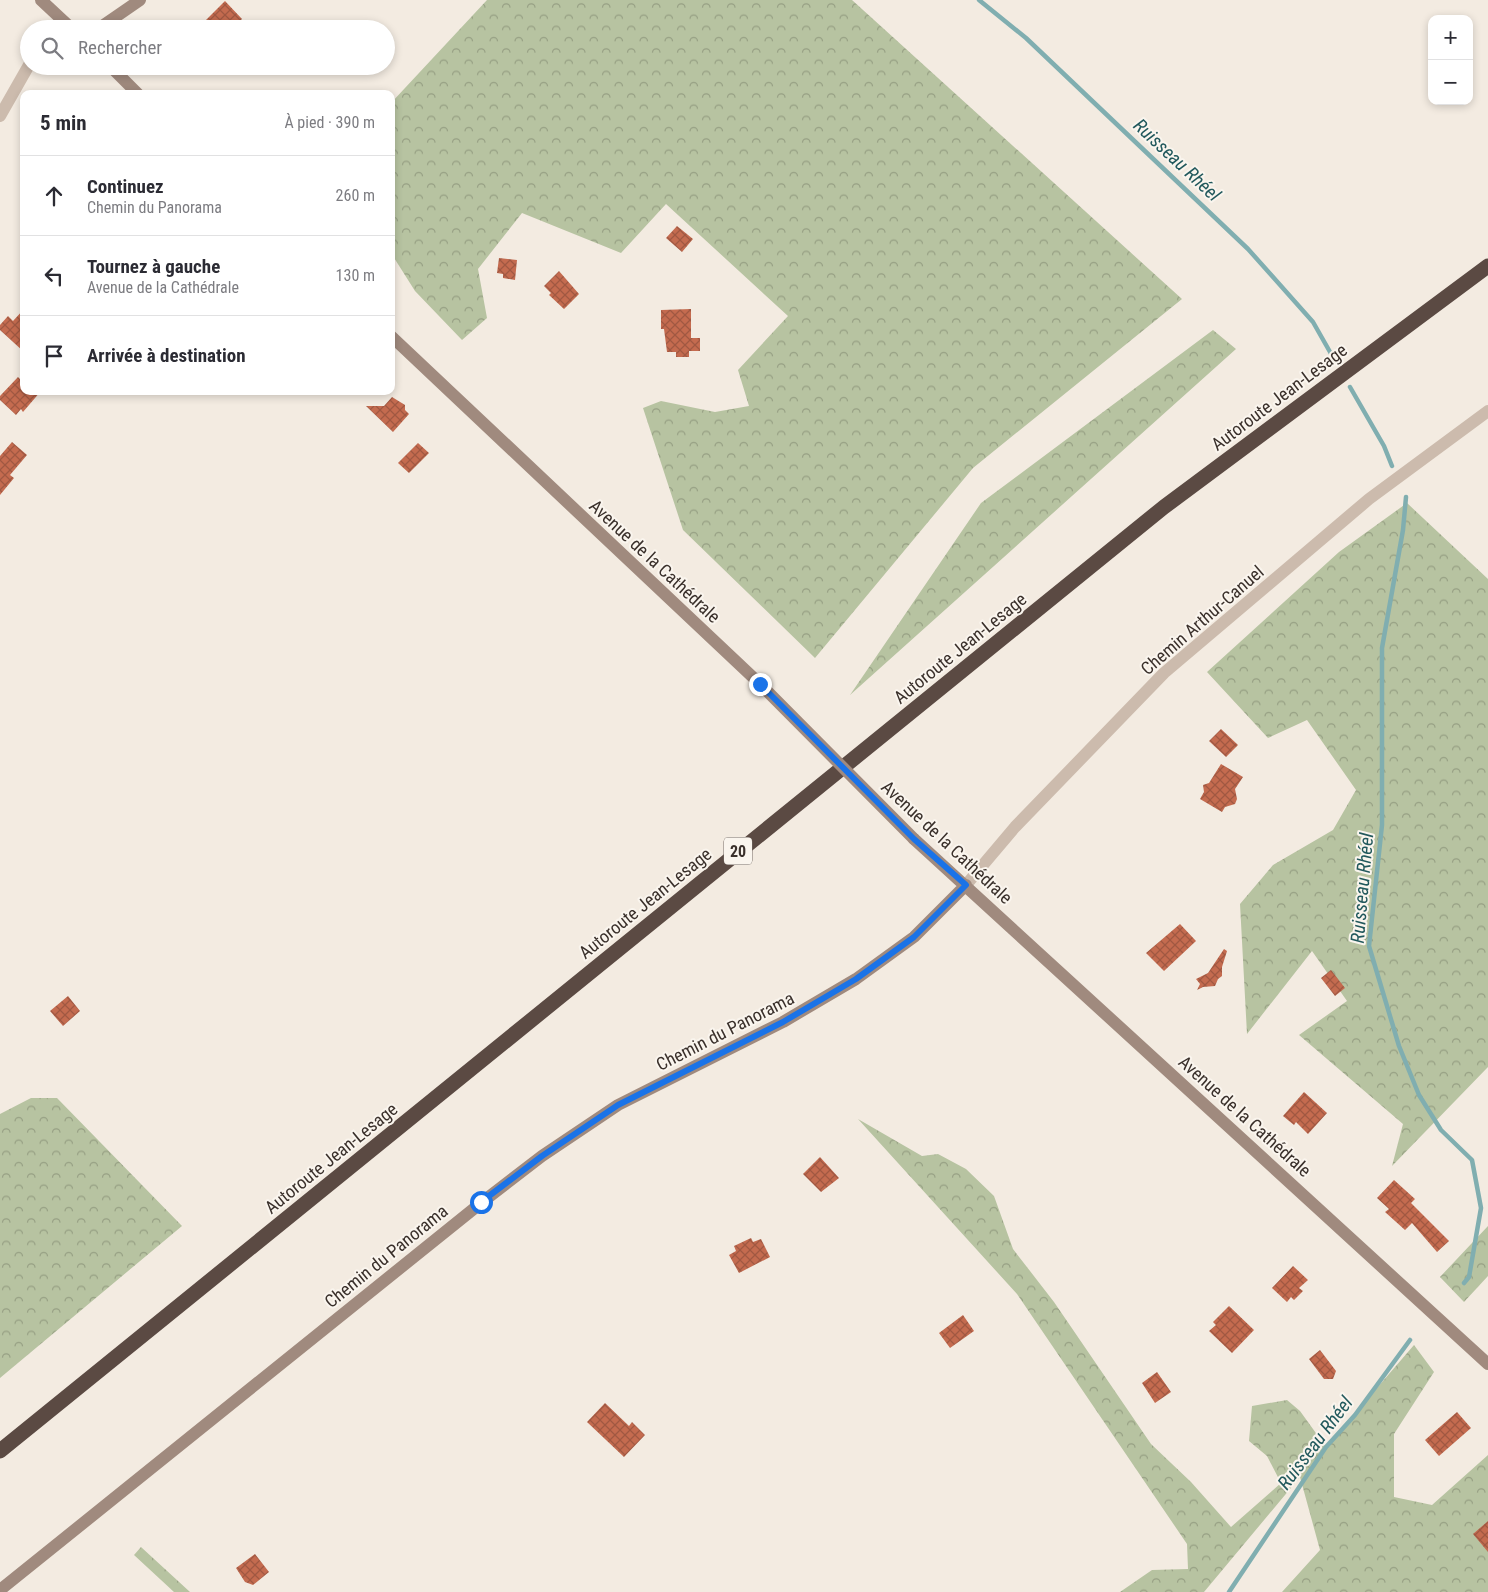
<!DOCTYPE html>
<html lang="fr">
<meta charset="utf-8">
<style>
body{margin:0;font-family:"Roboto Condensed",sans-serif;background:#f2f2f3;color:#2b2b33}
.controls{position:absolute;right:15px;top:15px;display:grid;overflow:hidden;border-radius:10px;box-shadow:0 2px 8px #0003}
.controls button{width:45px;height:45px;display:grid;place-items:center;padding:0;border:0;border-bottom:1px solid #e1e1e2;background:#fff;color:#2b2b33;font:25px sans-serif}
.stop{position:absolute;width:15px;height:15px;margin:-11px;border:4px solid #1a73e8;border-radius:50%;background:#fff}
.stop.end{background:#1a73e8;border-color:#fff;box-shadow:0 1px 5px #0008}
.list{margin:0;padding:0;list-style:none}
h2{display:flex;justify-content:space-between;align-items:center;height:65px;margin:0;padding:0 20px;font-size:21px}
h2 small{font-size:16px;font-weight:400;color:#7c7c81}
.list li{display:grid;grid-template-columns:32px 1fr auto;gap:15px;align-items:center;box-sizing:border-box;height:80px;padding:0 20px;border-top:1px solid #e1e1e2}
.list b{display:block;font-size:19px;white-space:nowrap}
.list p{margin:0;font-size:16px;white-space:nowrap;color:#7c7c81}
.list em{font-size:16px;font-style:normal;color:#7c7c81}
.icon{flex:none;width:28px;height:28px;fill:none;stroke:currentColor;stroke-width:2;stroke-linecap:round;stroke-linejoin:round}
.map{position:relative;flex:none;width:1488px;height:1592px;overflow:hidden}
.search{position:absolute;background:#fff;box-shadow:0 2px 8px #0003;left:20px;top:20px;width:375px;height:55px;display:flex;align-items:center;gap:12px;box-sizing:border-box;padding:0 18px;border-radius:28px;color:#7c7c81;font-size:19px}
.panel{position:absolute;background:#fff;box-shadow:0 2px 8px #0003;left:20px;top:90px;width:375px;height:305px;border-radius:10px}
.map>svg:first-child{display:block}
.forest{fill:url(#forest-crowns)}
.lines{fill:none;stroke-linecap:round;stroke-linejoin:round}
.stream{stroke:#80aeb0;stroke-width:4.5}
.building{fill:url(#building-cross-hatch)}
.street{stroke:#ccbbad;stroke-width:12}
.secondary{stroke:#a08a7e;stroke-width:12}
.highway{stroke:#5b4a43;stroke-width:15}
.secondary-bridge{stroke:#a08a7e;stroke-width:12}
.route{stroke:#1a73e8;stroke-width:6}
.labels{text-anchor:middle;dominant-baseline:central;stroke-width:4;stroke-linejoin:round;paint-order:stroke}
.shield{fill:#faf5ee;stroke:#746b66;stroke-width:1}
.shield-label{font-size:16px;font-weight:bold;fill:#3a302b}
.street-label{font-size:18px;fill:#3a302b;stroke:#faf5ee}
.water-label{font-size:19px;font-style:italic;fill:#21585c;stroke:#faf5ee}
</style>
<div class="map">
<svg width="1488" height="1592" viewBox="0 0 1488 1592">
<defs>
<pattern id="forest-crowns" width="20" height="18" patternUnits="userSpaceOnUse" patternTransform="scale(1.25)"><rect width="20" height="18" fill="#b7c3a1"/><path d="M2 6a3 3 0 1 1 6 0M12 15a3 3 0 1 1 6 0" fill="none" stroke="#969f83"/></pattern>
<pattern id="building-cross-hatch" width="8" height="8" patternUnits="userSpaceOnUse" patternTransform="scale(1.25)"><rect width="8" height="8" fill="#c46b4f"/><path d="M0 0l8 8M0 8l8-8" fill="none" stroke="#a05842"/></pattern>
</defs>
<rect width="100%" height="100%" fill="#f3ebe1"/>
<path class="forest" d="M487,0H852L1182,299L973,468L815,658L683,530L643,408L661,401L715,412L749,406L738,370L788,316L666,204L621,253L522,213L478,269L487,318L462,340L415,291L391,253V103Z
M1213,330L1236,349L850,695L981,503Z
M1407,503L1488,579V1067L1392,1166L1403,1124L1299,1035L1347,1001L1312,951L1247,1034L1240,904L1273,865L1333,830L1356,790L1307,720L1268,738L1207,672L1339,552Z
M31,1098H57L182,1226L0,1378V1114Z
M858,1119L922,1156L938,1154L966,1169L994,1196L1013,1249L1054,1302L1151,1444L1191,1482L1231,1527L1281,1483L1267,1456L1249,1441L1252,1406L1287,1400L1300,1411L1326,1447L1414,1345L1434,1372L1394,1434V1497L1432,1505L1488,1455V1592H1282L1320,1550L1300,1477L1204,1592H1120L1152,1570L1188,1569L1187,1544L1017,1294Z
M1488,1226V1276L1464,1302L1440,1277Z
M141,1547L190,1592H174L134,1555Z"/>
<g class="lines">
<path class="stream" d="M979,0L1026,38L1248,249L1313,322L1334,359
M1350,387L1384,446L1392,466
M1406,497L1403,530L1382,648V825L1369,946L1399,1046L1419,1095L1441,1130L1472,1160L1481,1208L1469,1277L1464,1283
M1229,1592L1326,1447L1355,1415L1410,1340"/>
</g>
<path class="building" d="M225,1L242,19L232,29H197Z
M677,226L693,239L682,252L666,238Z
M499,258L517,260L515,280L503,278V274L497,273Z
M559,271L579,294L564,309L549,295L551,293L544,286Z
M24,309V352L0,330V325L8,316L13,321Z
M691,309V338H700V351H689V357H676V352H667L664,329H661V310Z
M18,377L24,383V391H41L23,412L21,409L16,415L0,400V396Z
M392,397L405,405V410L409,414L393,432L366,406H384Z
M12,442L27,455L10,475L14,478L0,495V456Z
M418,443L429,453L409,473L398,463Z
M1221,729L1238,745L1226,757L1209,741Z
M1221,764L1243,777L1235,789L1237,799L1235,804L1225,807L1222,812L1200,799L1204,792L1203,785L1209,783Z
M1180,924L1196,941L1164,971L1146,953Z
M1224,949L1227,951L1222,967V976L1218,979L1215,986L1203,987L1197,990L1200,984L1196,979L1208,973Z
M1331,970L1345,988L1335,996L1321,978Z
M68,996L80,1011L63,1026L50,1011Z
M1304,1092L1327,1113L1308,1134L1296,1122L1294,1125L1283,1116Z
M820,1157L839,1178L821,1192L803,1174Z
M1394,1180L1415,1199L1411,1203L1449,1241L1437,1252L1412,1223L1405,1230L1385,1212L1389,1209L1377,1198Z
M751,1238L753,1242L761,1239L770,1257L739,1273L729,1255L736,1251L734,1246Z
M1293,1266L1308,1280L1299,1288L1303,1291L1294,1300L1291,1297L1287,1302L1272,1288Z
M1229,1306L1254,1330L1232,1353L1209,1331L1216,1325L1213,1322Z
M963,1315L974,1331L950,1348L939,1333Z
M1320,1350L1336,1371L1333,1379H1324L1309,1359Z
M1157,1372L1171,1392L1155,1403L1142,1383Z
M605,1403L629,1426L632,1422L645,1435L624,1457L587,1422Z
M1457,1412L1471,1428L1439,1456L1425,1440Z
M1488,1521V1552L1473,1534Z
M255,1554L269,1572L253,1585L245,1582L236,1568Z"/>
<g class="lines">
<path class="street" d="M0,116L29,65
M966,885L1015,827L1164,673L1369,499L1488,411"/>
<path class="secondary" d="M41,0L72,29
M98,29L140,0
M110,66L138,94
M391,336L760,684
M914,839L1488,1364
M0,1590L481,1203L542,1156L618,1105L783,1022L856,979L914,937L966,885"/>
<path class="highway" d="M0,1451L1164,507L1488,266"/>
<path class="secondary-bridge" d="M760,684L914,839"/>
</g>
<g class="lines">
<path class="route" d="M481,1202L542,1156L618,1105L783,1022L856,979L914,937L966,885L914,839L760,684"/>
</g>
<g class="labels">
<rect class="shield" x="724" y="837.5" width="28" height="27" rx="4"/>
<g class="shield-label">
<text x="738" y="851">20</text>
</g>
<g class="street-label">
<text transform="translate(1279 397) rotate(-37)">Autoroute Jean-Lesage</text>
<text transform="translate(655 561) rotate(43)">Avenue de la Cathédrale</text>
<text transform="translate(1202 620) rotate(-41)">Chemin Arthur-Canuel</text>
<text transform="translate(960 648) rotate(-39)">Autoroute Jean-Lesage</text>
<text transform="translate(947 842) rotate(43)">Avenue de la Cathédrale</text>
<text transform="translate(645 903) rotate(-39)">Autoroute Jean-Lesage</text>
<text transform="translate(725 1031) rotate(-27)">Chemin du Panorama</text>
<text transform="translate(1245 1116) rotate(42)">Avenue de la Cathédrale</text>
<text transform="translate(331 1158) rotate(-39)">Autoroute Jean-Lesage</text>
<text transform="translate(386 1256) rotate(-39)">Chemin du Panorama</text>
</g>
<g class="water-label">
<text transform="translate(1177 160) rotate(43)">Ruisseau Rhéel</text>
<text transform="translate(1362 888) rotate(-85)">Ruisseau Rhéel</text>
<text transform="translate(1315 1443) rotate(-53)">Ruisseau Rhéel</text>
</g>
</g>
</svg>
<div class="controls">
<button>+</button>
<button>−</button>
</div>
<div class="stop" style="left:481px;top:1202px"></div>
<div class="stop end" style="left:760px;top:684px"></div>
<div class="search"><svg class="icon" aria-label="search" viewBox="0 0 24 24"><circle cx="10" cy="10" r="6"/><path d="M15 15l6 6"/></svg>Rechercher</div>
<section class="panel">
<h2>5 min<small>À pied · 390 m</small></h2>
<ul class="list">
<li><svg class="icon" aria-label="ahead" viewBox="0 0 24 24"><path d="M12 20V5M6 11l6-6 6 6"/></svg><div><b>Continuez</b><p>Chemin du Panorama</p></div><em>260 m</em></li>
<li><svg class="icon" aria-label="left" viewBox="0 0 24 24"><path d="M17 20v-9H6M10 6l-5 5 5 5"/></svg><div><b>Tournez à gauche</b><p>Avenue de la Cathédrale</p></div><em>130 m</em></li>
<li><svg class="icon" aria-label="arrive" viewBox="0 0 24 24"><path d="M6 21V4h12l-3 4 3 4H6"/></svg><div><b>Arrivée à destination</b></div></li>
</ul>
</section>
</div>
